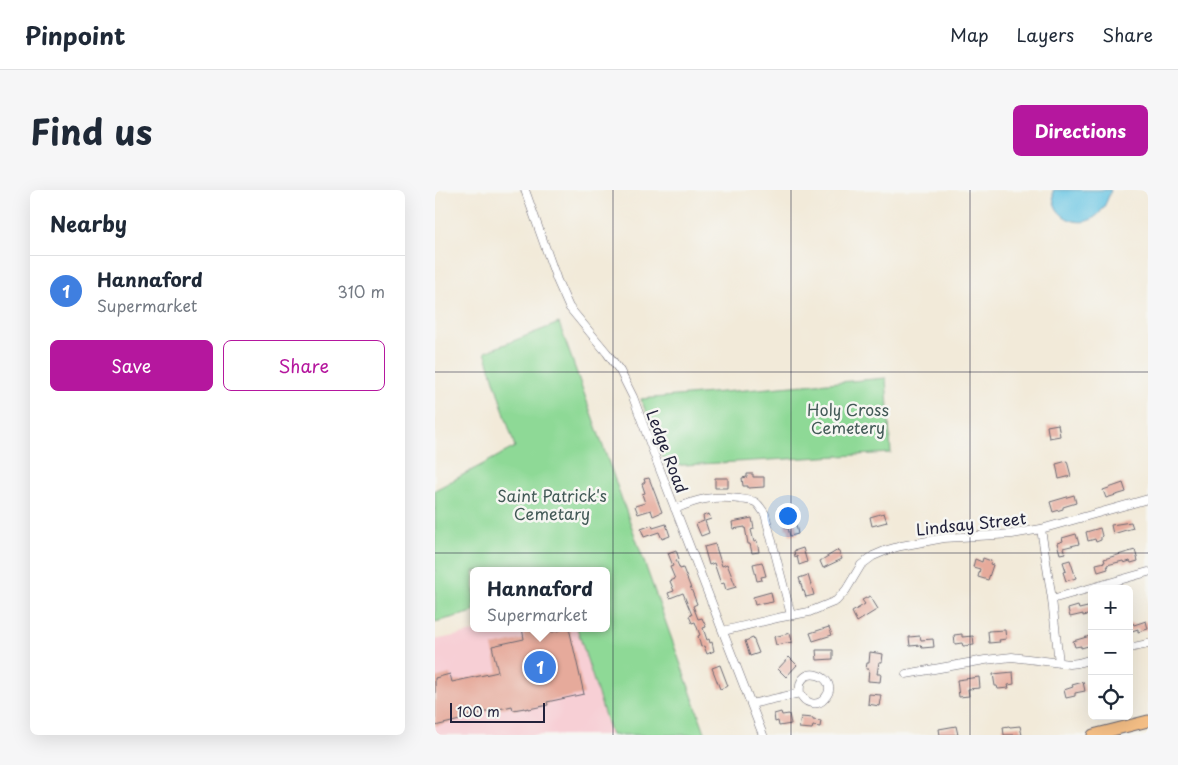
<!DOCTYPE html>
<meta charset="utf-8">
<style>
body{margin:0;font-family:"Playpen Sans",sans-serif;background:#f6f6f7;color:#1f2937}
.controls{position:absolute;right:15px;bottom:15px;display:grid;overflow:hidden;border-radius:8px;box-shadow:0 5px 20px #0002}
.controls button{width:45px;height:45px;display:grid;place-items:center;padding:0;border:0;border-bottom:1px solid #e0e1e3;background:#fff;color:#1f2937;font:25px sans-serif}
.scale{position:absolute;left:15px;bottom:12px;width:95px;box-sizing:border-box;padding-left:5px;border:2px solid #22223b;border-top:0;font-size:14px;line-height:18px;white-space:nowrap;color:#22223b;-webkit-text-stroke:4px #f6f6f2;paint-order:stroke}
.you{position:absolute;left:352px;top:325px;width:18px;height:18px;margin:-12px;border:4px solid #fff;border-radius:50%;background:#1a73e8;box-shadow:0 0 0 8px #1a73e833}
.badge{display:grid;place-items:center;width:32px;height:32px;border-radius:50%;background:#b5179e;color:#fff;font-size:16px;font-weight:700}
.pin{position:absolute;translate:-50% -50%;border:2px solid #fff;box-shadow:0 1px 5px #0006}
.popup{position:absolute;left:35px;top:377px;width:140px;height:65px;box-sizing:border-box;display:grid;place-content:center;border-radius:8px;background:#fff;filter:drop-shadow(0 1px 4px #0005);font-size:16px;white-space:nowrap;color:#747a83}
.popup b{font-size:19px;color:#1f2937}
.popup::after{content:'';position:absolute;left:50%;top:100%;margin-left:-10px;border:10px solid transparent;border-top-color:#fff}
.list{margin:0;padding:0;list-style:none}
h2{display:flex;justify-content:space-between;align-items:center;height:65px;margin:0;padding:0 20px;font-size:21px}
h2 small{font-size:16px;font-weight:400;color:#747a83}
.list li{display:grid;grid-template-columns:32px 1fr auto;gap:15px;align-items:center;box-sizing:border-box;height:70px;padding:0 20px;border-top:1px solid #e0e1e3}
.list b{display:block;font-size:19px;white-space:nowrap}
.list p{margin:0;font-size:16px;white-space:nowrap;color:#747a83}
.list em{font-size:16px;font-style:normal;color:#747a83}
.actions{display:flex;gap:10px;padding:15px 20px}
.actions a{flex:1;padding:11px 0;border:1px solid #b5179e;border-radius:8px;text-align:center;font-size:18px;color:#b5179e}
.actions .main{background:#b5179e;color:#fff}
.icon{flex:none;width:28px;height:28px;fill:none;stroke:currentColor;stroke-width:2;stroke-linecap:round;stroke-linejoin:round}
.map{position:relative;flex:none;width:713px;height:545px;overflow:hidden;border-radius:8px}
header{display:flex;align-items:center;gap:30px;box-sizing:border-box;height:70px;padding:0 25px;background:#fff;border-bottom:1px solid #e0e1e3}
header strong{font-size:24px}
nav{display:flex;gap:28px;margin-inline-start:auto;font-size:18px}
.intro{display:flex;align-items:center;justify-content:space-between;box-sizing:border-box;height:120px;padding:0 30px}
h1{margin:0;font-size:35px}
.button{padding:12px 22px;border-radius:8px;background:#b5179e;color:#fff;font-size:18px;font-weight:700}
main{display:flex;gap:30px;padding:0 30px}
aside{flex:1;background:#fff;border-radius:8px;box-shadow:0 5px 20px #0002}
.map>svg:first-child{display:block}
.built{fill:#f7cfd5}
.green{fill:#8ed996;stroke:#587e68}
.water{fill:#65c4e3;stroke:#44738f}
.building{fill:#e6aa9b}
.lines{fill:none;stroke-linecap:round;stroke-linejoin:round}
.street-casing{stroke:#6b6872;stroke-width:9}
.primary-casing{stroke:#6b6872;stroke-width:13}
.street{stroke:#fff;stroke-width:8}
.primary{stroke:#f5bf86;stroke-width:11}
.grid{fill:none;stroke:#22223b;stroke-width:1;stroke-opacity:0.55}
.labels{text-anchor:middle;dominant-baseline:central;stroke-width:5;stroke-linejoin:round;paint-order:stroke}
.park-label{font-size:16px;fill:#425956;stroke:#f6f6f2}
.street-label{font-size:16px;fill:#22223b;stroke:#f6f6f2}
</style>
<header>
<strong>Pinpoint</strong>
<nav><a>Map</a><a>Layers</a><a>Share</a></nav>
</header>
<div class="intro"><h1>Find us</h1><a class="button">Directions</a></div>
<main>
<aside>
<h2>Nearby<small></small></h2>
<ul class="list">
<li><span class="badge" style="background:#3f7fe0">1</span><div><b>Hannaford</b><p>Supermarket</p></div><em>310 m</em></li>
</ul>
<div class="actions"><a class="main">Save</a><a>Share</a></div>
</aside>
<div class="map">
<svg width="713" height="545" viewBox="0 0 713 545">
<rect width="100%" height="100%" fill="#f6f6f2"/>
<filter id="ink" filterUnits="userSpaceOnUse"><feTurbulence type="fractalNoise" baseFrequency=".02" numOctaves="2"/><feDisplacementMap in="SourceGraphic" scale="10" xChannelSelector="R" yChannelSelector="G"/><feConvolveMatrix kernelMatrix="1 2 1 2 8 2 1 2 1" color-interpolation-filters="sRGB"/></filter>
<filter id="wash" filterUnits="userSpaceOnUse"><feTurbulence type="fractalNoise" baseFrequency=".0096" numOctaves="4" result="noise"/><feDisplacementMap in="SourceGraphic" scale="20" xChannelSelector="R" yChannelSelector="G"/><feGaussianBlur stdDeviation="1.12" result="paint"/><feColorMatrix in="noise" values="0 0 0 0 0 0 0 0 0 0 0 0 0 0 0 0 0 1.4 0 .05"/><feComposite in="paint" operator="in"/></filter>
<g filter="url(#wash)">
<rect width="100%" height="100%" fill="#f2ead9"/>
<path class="built" d="M57,438H142L176,545H0V450Z"/>
<path class="green" d="M124,133L271,545H176L142,438H171V381H39V422L0,432V300L80,257L50,162Z
M451,188L456,263L231,276L206,209Z"/>
<path class="water" d="M618,0H676C672,11 668,23 657,29C644,36 625,29 620,15C618,11 618,4 618,0Z"/>
<g id="blocks">
<path class="building" d="M623,234L625,246L614,248L612,236Z
M632,271L636,286L624,289L621,274Z
M312,284H318V287H329V297L313,298V296H308L307,288L312,287Z
M214,288L227,322L218,326L216,320L203,324L200,316L210,313L207,304L210,303L207,294L210,292L209,289Z
M280,288H293V298H280Z
M688,293L691,302L671,308L668,300Z
M639,305L641,313L628,317V319L618,322L615,312Z
M449,323L452,332L437,336L435,327Z
M274,324L276,329L270,331L274,343L266,346L261,334L269,331L268,326Z
M359,326L363,344L355,346L353,338L351,339L349,329Z
M317,328L319,339L316,340L319,352L322,351L324,362L317,363L315,354H313L310,337L298,339L297,332Z
M696,332L698,338L678,344L676,335Z
M231,334L235,346L227,349L224,342L209,347L206,339L217,335L218,338Z
M665,338L667,346L666,347V350L661,352L660,349L653,351L651,342Z
M641,344L644,354L628,358L630,363L625,364L622,353L628,351L627,348Z
M280,354L287,376L292,374L301,397L291,400L289,393L286,394L279,373L274,375L269,357Z
M368,358L372,372L364,375L362,366L360,367L359,361Z
M241,360L244,369L241,370L245,379L248,378L262,414L258,416L263,429L267,428L271,437L268,438L272,450L274,449L275,453L277,452L279,461L272,464L269,456L266,457L263,446L265,445L260,432L257,433L254,426L257,425L248,403L235,408L233,403L239,401L235,391L240,389L235,377L238,376L233,363Z
M403,360L407,369L388,378L385,371Z
M700,360L703,371L696,373L695,371L689,373L688,371L672,375L673,379L663,382L661,374L670,372L669,369Z
M548,368L556,371L555,374L558,375L553,390L543,387L545,379L538,377L540,369L547,372Z
M635,370L641,388L631,391L628,382L631,381L628,372Z
M327,372L331,386L326,387L327,390L322,391L318,374Z
M373,385L379,405L371,407L369,401H368L364,388Z
M336,402L338,412L327,414V413L320,415L318,407Z
M435,406L443,419L422,432L417,422L430,414L427,410Z
M643,416L644,419L657,416V424L648,426V424L635,427L633,419Z
M711,431L713,439L703,442V439L694,442V434L698,433L699,435Z
M394,437L397,445L378,451L375,443Z
M87,438H99L101,446L134,438L149,504L112,512L113,515L94,519V518L90,519V518L78,520L77,516L25,528V530L0,536V488L15,484L17,492L63,482L57,456L89,449Z
M570,440L571,449L564,450L565,452L554,453L553,441Z
M355,443L357,452L341,455L339,447Z
M527,444V447L538,446L539,455L528,456L527,453L520,454L519,445Z
M485,446L486,450L498,449L499,457L487,458L486,455L475,456L474,447Z
M655,446L657,455L646,458V456L640,457L638,451Z
M318,448L324,463L315,466L310,451Z
M381,460H398V469L382,470Z
M435,462L448,464L447,472H444L442,484H446L445,492L433,491L434,479H431L432,473H434Z
M354,467L362,475L351,487L343,479Z
M285,475L293,496L285,499L277,478Z
M578,482L579,494L573,495L574,498L563,499L562,496H560L558,484Z
M544,487L545,498L533,499L534,506L524,507L522,490Z
M648,492L650,501L640,503V506L631,508L629,500L638,497L637,495Z
M434,504L446,505L444,516L433,514Z
M346,522L347,525L354,524L356,534L344,536L343,531L340,532L339,524Z
M366,527L378,528V530L386,531L385,537L378,536L377,539L364,538Z
M521,536L523,545H505L504,539Z
M574,536L575,537L585,536L587,545H569L568,537Z"/>
</g>
</g>
<g filter="url(#ink)">
<use href="#blocks" fill-opacity="0" stroke="#6b6872" stroke-width="1"/>
<g class="lines">
<g class="street-casing">
<path id="street" d="M90,0L122,90L134,117L172,163L185,181L198,207L222,272L328,545
M240,319C265,308 278,306 305,309C309,310 316,310 320,312C324,314 327,320 330,324L356,425
M606,339L617,409L624,473
M617,409L713,382
M288,441L342,428L374,422L401,411L411,400L426,375L438,366L452,360L466,356L509,348L577,344L606,339L713,309
M694,458L713,454
M471,484L550,470L577,467L634,474L643,473L657,469
M316,514L365,503C369,513 382,518 390,508C408,487 361,470 365,503"/>
</g>
<g class="primary-casing">
<path id="primary" d="M658,545L713,531"/>
</g>
<use href="#street" class="street"/>
<use href="#primary" class="primary"/>
</g>
</g>
<path class="grid" d="M178,0V545M356,0V545M535,0V545M0,182H713M0,363H713"/>
<g class="labels">
<g class="park-label">
<text x="413" y="219">Holy Cross<tspan x="413" dy="18">Cemetery</tspan></text>
<text x="117" y="305">Saint Patrick's<tspan x="117" dy="18">Cemetary</tspan></text>
</g>
<g class="street-label">
<text transform="translate(233 261) rotate(69)">Ledge Road</text>
<text transform="translate(536 333) rotate(-6)">Lindsay Street</text>
</g>
</g>
</svg>
<div class="controls">
<button>+</button>
<button>−</button>
<button><svg class="icon" aria-label="locate" viewBox="0 0 24 24"><circle cx="12" cy="12" r="6"/><path d="M12 2v4M12 18v4M2 12h4M18 12h4"/></svg></button>
</div>
<div class="scale">100 m</div>
<div class="you"></div>
<div class="pin badge" style="left:105px;top:477px;background:#3f7fe0">1</div>
<div class="popup"><b>Hannaford</b>Supermarket</div>
</div>
</main>
